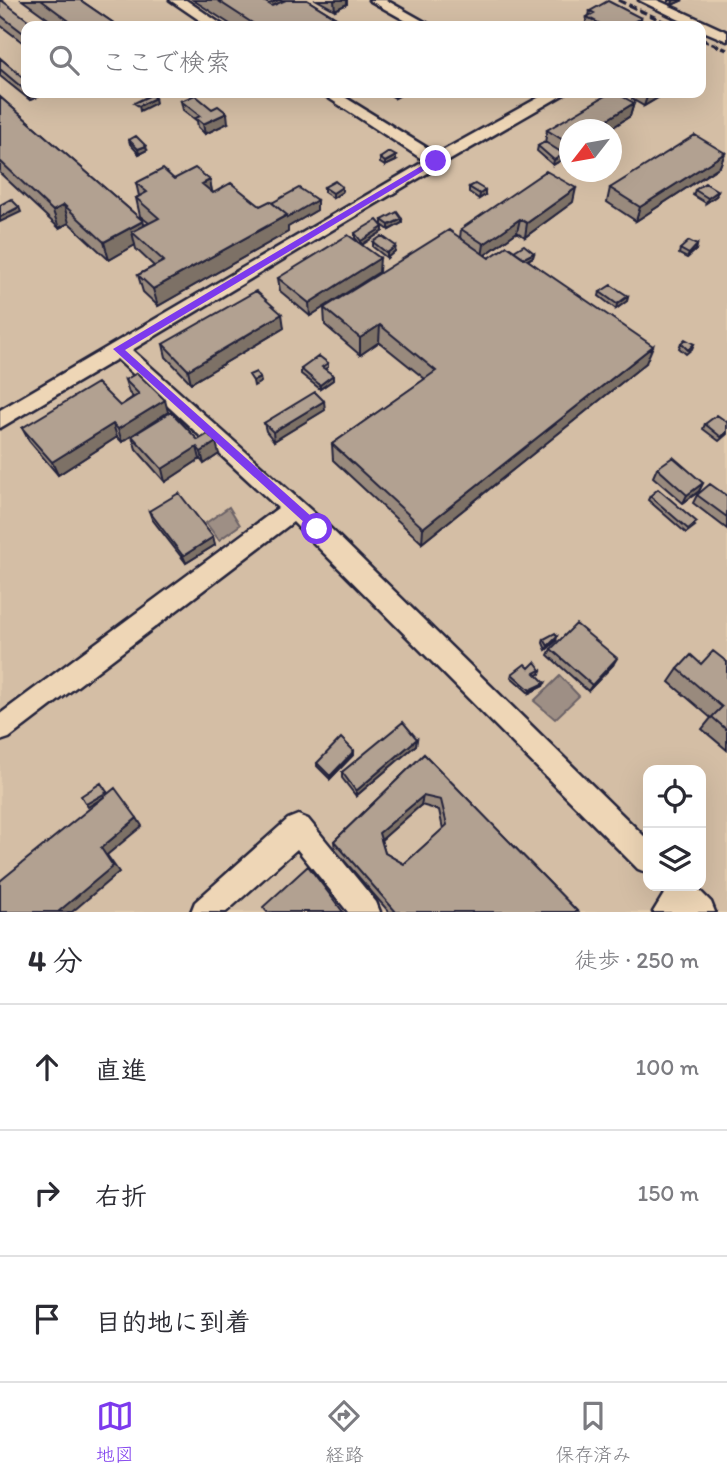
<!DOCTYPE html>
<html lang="ja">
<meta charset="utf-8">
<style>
body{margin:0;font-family:Itim,"Klee One",sans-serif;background:#f2f2f3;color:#2b2b33}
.controls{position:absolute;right:21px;bottom:21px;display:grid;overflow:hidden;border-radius:14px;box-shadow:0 7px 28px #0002}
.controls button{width:63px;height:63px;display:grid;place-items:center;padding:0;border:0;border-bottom:2px solid #e1e1e2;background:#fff;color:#2b2b33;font:35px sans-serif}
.compass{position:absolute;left:559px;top:119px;width:63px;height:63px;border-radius:50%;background:#fff;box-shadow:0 7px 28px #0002;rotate:239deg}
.stop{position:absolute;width:21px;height:21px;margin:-16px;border:5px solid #7c3aed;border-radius:50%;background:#fff}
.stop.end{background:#7c3aed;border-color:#fff;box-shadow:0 2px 7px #0008}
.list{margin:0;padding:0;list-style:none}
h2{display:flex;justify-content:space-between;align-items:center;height:91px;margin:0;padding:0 28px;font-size:30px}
h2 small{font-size:23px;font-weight:400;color:#7c7c81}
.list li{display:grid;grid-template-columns:46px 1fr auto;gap:21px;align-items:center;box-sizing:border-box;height:126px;padding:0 28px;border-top:2px solid #e1e1e2}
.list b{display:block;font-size:26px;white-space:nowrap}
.list em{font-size:23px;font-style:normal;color:#7c7c81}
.icon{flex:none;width:38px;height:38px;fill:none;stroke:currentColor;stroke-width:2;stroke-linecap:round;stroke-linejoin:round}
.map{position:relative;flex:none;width:727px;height:912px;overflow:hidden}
.search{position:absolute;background:#fff;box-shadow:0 7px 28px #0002;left:21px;right:21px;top:21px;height:77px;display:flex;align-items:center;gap:18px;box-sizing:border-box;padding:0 24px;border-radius:14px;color:#7c7c81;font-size:26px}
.sheet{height:469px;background:#fff}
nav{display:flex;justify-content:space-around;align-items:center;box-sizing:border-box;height:98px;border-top:2px solid #e1e1e2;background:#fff;font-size:19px;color:#7c7c81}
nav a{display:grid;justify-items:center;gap:4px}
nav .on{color:#7c3aed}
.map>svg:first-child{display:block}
.built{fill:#d4bea5;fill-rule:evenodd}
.water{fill:#9e8f85;stroke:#6c6367;stroke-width:2}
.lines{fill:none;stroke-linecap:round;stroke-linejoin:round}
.minor-casing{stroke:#22223b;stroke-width:5}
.minor{fill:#eed6b6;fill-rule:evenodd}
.rail{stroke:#22223b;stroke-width:3.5;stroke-dasharray:8 3.5;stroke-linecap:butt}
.wall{fill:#998a7d;stroke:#22223b;stroke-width:2;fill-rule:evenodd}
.shaded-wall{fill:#7d7166;stroke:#22223b;stroke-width:2}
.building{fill:#b2a191;stroke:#22223b;stroke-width:2;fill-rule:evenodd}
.route{fill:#7c3aed}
</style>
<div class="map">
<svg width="727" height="912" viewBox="0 0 727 912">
<rect width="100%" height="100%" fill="#e2cbae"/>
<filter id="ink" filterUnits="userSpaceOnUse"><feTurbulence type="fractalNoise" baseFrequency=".0143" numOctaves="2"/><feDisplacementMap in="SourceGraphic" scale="14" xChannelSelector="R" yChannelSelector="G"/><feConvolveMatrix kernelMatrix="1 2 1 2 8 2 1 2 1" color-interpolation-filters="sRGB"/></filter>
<g filter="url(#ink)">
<path class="built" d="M0,0H727V912H0ZM26,26H701V93H26ZM570,130H612V172H570ZM648,770H701V886H648Z"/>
<path class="water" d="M229,507L240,525L219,540L206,523Z
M560,676L579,696L555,719L534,701Z"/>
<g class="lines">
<g class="minor-casing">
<path id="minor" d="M170,0H186L224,26H208Z
M369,0H386L432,26H415Z
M639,0H657L727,32V41L701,30V26H692Z
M321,93H338L437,154L547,93H566L407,185L132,350L324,522L648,840V873L638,869L293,522L9,738L0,741V714L278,508L117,359L0,428V410L425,161Z
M298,815L308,819L376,902L380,912H348L297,849L226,912H191L195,902L288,819Z
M661,886H695L711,902L715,912H653L664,894Z"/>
</g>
<use href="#minor" class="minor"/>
<path class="rail" d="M618,0L673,26
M701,39L727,50"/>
</g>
<path class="wall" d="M0,0L26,26V45L0,25Z
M22,0H80L118,26H58Z
M193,0H307L349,26H233Z
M317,0H347V4L335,10Z
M668,0H683L672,5L668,3Z
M590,11L641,18L639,26H585L587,17L589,16Z
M0,58L26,80V93H37L38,97L30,100L0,76Z
M387,93H404L395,98Z
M633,93H666L644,106L632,99Z
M0,97L143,221L144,225L149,223L140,216L136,198L139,196L136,183L174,179L210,180L212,192L260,206L272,203L317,200V210L288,227V232L158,306L143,292L138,275L154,266L136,249L135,245L109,260L69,223L59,228L0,173Z
M181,101L228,123L205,134L198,127L197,121L183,110Z
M634,103L630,116L565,157L563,156V159L553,165L537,151L538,146L545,143L547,130Z
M129,140L147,150L139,154L130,144Z
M725,153L720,166L636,221L607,202L610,188Z
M380,158L396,161L385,166L380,163Z
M324,187L342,192L333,198L324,192Z
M469,187L485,195L479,199L469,192Z
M695,190L716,196L706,203L693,195Z
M573,202L525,237L517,232L485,255L489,258L514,251L534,253L533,257L528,260L646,363L422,543L333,460L332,444L425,379L379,342L360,355L325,325L324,308L460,238L461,229Z
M402,219V223L389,230L382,225V220Z
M383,227V231L362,245L379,272L310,316L280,291L278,278L360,244L355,238V233Z
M373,242L395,251L387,258L373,247Z
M697,245L696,250L687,258L679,254L680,249Z
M600,292L628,296L627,301L616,309L599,296Z
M284,328L191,383L166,357L163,344Z
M681,343L694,344L692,349L686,354L679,348Z
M328,363V367L325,369L333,380L320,389L301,374V369Z
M125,380L168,412L122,442L117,437L58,475L29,441L22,428L120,406L133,397L129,393Z
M325,410L274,441L266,431L264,423Z
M727,422V434L719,441L703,429L705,424Z
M132,436L198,440L219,454L204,464L200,459L165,482L136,449Z
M657,468L703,483L699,491L683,503L653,477Z
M697,495L727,496V529L693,503Z
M650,496L695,526L686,533L648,500Z
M149,511L213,537L215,545L186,563L152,519Z
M544,639L556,641L546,650L543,643Z
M551,649L613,665L588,691L548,655Z
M727,662V750L702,729L711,718L669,682L678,669L701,664Z
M529,668L541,670L540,674L537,675L543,686L529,693L511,677L512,674Z
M417,739L416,745L356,796L342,778V772Z
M354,751V754L330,779L317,766V763Z
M424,754L578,912H389L335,850L334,841ZM421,805L439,810L443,829L404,864L385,853L381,840Z"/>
<path class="shaded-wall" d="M278,0H289L267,14L266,5Z
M336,0H347V4L335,10L334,1Z
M674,0H683L672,5L673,1Z
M641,18L639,26H626Z
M300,21V26H290Z
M27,93H37L38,97L30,100Z
M395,93H404L395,98Z
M653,93H666L644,106L647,97Z
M155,98L156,103L140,111L139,106Z
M634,103L630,116L609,130H590Z
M227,113L228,123L205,134L203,124Z
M570,142V154L565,157L568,143Z
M146,146L147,150L139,154L138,149Z
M725,153L720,166L636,221L640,207Z
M564,154L563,159L553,165L554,160Z
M396,156V161L385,166V162Z
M210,180L213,198L202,184Z
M342,187V192L333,198V193Z
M576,188L573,202L525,237L527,223Z
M485,190V195L479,199L480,194Z
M718,191L716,196L706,203L708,198Z
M317,200V210L288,227V232L158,306L153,289L287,215Z
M64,205L69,223L59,228L53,211Z
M19,207L21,212L0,222V217Z
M402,219V223L389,230V225Z
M520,219L517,232L482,257L484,244Z
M143,221L148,239L132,232L135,245L109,260L104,242Z
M383,227V231L361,245V241Z
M697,245L696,250L687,258L689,254Z
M396,246L395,251L387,258V253Z
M534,253L533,257L522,263L523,258Z
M380,258L379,272L310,316L309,303Z
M628,296L627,301L616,309L617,304Z
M282,314L284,328L191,383L188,370Z
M380,325L379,342L360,355V338Z
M653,346L646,363L422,543L423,528Z
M333,375V380L320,389V385Z
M260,378L261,382L254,386L253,381Z
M165,400L168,412L122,442L118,429Z
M324,401L325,410L274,441L273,432Z
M113,424L117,437L58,475L52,462Z
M216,442L219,454L204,464L201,452Z
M197,447L200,459L165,482L162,469Z
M703,483L699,491L683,503L687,495Z
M213,537L215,545L186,563L183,556Z
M557,637L556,641L546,650L548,646Z
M617,658L613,665L588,691L592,685Z
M545,683L543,686L529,693L530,690Z
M417,739L416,745L356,796V791Z
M354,751V754L330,779V776Z
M107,792L109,794L88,807L86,804Z
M423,796L421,805L379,842V833Z
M137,818L142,826L107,855L119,872L72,912H58L101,848Z"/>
<path class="building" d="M0,0H1L36,26H26V35L0,15Z
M41,0H80L118,26H76Z
M217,0H262L272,6L286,0H307L349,26H308L300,21L290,26H257Z
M262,0H278L269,4Z
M608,1L641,18L626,26H604L587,17L594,13L590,11Z
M0,58L26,80V91L0,69Z
M610,93H616L634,103L590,130H570V142L568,143L547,130Z
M639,93H653L647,97Z
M151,95L155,98L139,106L134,103Z
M195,95L212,109L218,106L227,113L203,124L196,118L200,116L181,101Z
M0,97L143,221L104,242L64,205L53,211L0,161Z
M695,135L725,153L640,207L610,188Z
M136,136L146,146L138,149L129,140Z
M545,142L564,154L554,160L538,146Z
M389,152L396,156L385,162L380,158Z
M195,168L210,180L202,184L213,193L231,183L260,206L270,201L287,215L153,289L138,275L164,261L132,232L159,218L136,198L147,192L136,183L163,169L174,179Z
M546,171L576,188L527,223L520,219L484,244L461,229Z
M335,181L342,187L333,193L324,187Z
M705,183L718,191L708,198L695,190Z
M475,184L485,190L480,194L469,187Z
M299,188L317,200L287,218V215L272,203Z
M11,199L19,207L0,217V205Z
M397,212L402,219L389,225L382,220Z
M377,220L383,227L361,241L355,233Z
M449,230L489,258L507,246L653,346L423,528L332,444L436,371L380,325L360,338L324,308Z
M348,235L380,258L309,303L278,278Z
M382,236L396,246L387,253L373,242Z
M689,241L697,245L689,254L680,249Z
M524,245L534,253L524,258L514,251Z
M611,285L628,296L617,304L600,292Z
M256,291L282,314L188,370L163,344Z
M685,339L694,344L688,350L681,343Z
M319,356L328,363L322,367L333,375L320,385L301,369Z
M256,372L260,378L253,381L249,375Z
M137,373L165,400L118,429L113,424L52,462L22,428L97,383L120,406L139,394L125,380Z
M315,392L324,401L273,432L264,423Z
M171,412L198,440L208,434L216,442L201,452L197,447L162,469L132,436Z
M717,415L727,422V432L721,437L705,424Z
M673,457L703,483L687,495L657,468Z
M710,484L727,496V517L697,495Z
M658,489L697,522L688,529L650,496Z
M179,493L213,537L183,556L149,511Z
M576,624L617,658L592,685L551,649Z
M555,633L557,637L548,646L544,639Z
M713,651L727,662V730L712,717L722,707L678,669L691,655L701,664Z
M535,662L541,670L535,673L545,683L530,690L512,674L525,664L529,668Z
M403,722L417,739L356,791L342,772Z
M341,738L354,751L330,776L317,763Z
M424,754L578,912H396L334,841ZM423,796L441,800L447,825L404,864L385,853L379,833Z
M101,783L107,792L86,804L81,796Z
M115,788L137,818L101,848L113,866L58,912H0V881Z
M308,866L343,912H267L263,907Z"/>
</g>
<path class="route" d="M433,159L440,161L125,350L321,525L323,529L317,534L113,349Z"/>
</svg>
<div class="controls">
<button><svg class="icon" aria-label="locate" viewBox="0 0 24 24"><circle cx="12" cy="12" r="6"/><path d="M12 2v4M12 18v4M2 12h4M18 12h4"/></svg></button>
<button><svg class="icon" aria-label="layers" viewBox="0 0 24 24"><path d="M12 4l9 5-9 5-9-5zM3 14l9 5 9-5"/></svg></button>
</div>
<svg class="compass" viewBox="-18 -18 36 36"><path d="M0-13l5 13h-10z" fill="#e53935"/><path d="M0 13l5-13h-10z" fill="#7c7c81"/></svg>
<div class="stop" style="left:317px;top:529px"></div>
<div class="stop end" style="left:436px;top:161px"></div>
<div class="search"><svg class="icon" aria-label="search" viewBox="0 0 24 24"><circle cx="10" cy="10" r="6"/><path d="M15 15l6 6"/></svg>ここで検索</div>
</div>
<section class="sheet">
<h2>4 分<small>徒歩 · 250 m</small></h2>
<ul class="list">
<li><svg class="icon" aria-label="ahead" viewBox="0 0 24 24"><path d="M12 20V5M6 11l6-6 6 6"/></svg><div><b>直進</b></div><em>100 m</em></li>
<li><svg class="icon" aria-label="right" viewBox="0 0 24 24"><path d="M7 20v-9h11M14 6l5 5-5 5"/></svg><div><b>右折</b></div><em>150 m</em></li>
<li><svg class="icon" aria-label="arrive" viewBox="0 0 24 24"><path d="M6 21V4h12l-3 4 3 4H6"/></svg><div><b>目的地に到着</b></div></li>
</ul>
</section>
<nav>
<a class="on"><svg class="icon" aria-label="map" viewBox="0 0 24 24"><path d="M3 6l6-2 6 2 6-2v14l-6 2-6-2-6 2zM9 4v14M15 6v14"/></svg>地図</a>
<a><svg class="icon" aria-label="directions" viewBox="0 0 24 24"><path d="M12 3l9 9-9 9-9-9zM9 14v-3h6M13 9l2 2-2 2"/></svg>経路</a>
<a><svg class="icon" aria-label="saved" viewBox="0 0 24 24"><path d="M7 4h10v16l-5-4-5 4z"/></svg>保存済み</a>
</nav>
